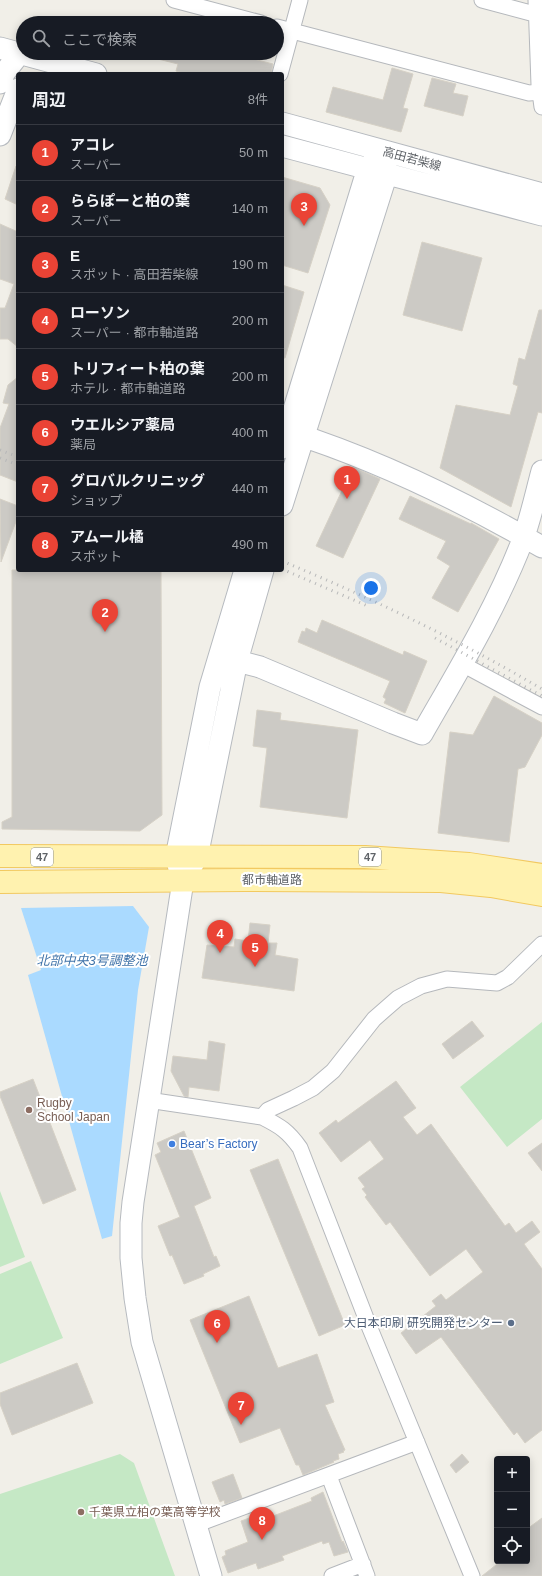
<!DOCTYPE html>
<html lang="ja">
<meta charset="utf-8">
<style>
body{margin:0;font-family:Helvetica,"Noto Sans JP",sans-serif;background:#242831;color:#f1f3f6}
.controls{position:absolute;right:12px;bottom:12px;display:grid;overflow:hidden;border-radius:4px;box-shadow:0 2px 10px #0003}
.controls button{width:36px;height:36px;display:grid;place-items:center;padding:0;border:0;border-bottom:1px solid #363941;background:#171b24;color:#f1f3f6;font:20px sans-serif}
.you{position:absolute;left:371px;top:588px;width:14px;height:14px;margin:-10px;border:3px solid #fff;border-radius:50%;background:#1a73e8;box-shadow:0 0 0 6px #1a73e833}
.badge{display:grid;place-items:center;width:26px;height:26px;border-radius:50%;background:#ea4335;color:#fff;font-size:13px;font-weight:700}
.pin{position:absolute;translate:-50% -33px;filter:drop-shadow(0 1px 2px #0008)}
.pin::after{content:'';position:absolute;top:21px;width:14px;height:12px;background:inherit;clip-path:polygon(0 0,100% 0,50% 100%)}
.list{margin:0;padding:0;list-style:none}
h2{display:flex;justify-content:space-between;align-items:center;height:52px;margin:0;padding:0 16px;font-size:17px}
h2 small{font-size:13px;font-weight:400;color:#9ea1a6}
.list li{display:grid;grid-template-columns:26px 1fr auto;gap:12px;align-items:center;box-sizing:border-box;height:56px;padding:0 16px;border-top:1px solid #363941}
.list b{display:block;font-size:15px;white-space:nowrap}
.list p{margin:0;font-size:13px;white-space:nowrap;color:#9ea1a6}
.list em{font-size:13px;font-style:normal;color:#9ea1a6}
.icon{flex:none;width:22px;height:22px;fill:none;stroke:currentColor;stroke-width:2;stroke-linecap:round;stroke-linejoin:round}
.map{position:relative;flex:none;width:542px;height:1576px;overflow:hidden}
.search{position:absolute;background:#171b24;box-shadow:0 2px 10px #0003;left:16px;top:16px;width:268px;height:44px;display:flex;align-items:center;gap:10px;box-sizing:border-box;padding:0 14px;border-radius:22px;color:#9ea1a6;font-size:15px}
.panel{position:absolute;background:#171b24;box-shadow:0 2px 10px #0003;left:16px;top:72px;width:268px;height:500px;border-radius:4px}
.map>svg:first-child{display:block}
.green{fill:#c5e8c5}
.water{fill:#aadaff}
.building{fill:#cccac5;stroke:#d6d1c6}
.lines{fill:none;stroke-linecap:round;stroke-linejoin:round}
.street-casing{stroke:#b5b8bc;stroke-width:17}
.secondary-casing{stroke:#b6babf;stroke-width:23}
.primary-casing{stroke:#f2c960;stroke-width:24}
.street{stroke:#fff;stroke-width:15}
.secondary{stroke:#fff;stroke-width:21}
.primary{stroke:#fff2af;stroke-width:22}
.rail{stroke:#b6b7b8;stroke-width:3;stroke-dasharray:1 5;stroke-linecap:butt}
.education-dot{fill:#8d6e63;stroke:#fff;stroke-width:1.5}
.shop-dot{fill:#3f7fe0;stroke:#fff;stroke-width:1.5}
.service-dot{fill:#5c6f8a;stroke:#fff;stroke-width:1.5}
.labels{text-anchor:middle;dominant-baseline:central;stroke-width:4;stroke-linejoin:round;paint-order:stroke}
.shield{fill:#fff;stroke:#8f9295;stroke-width:1}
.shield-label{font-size:11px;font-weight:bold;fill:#5f6368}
.street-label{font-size:12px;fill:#5f6368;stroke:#fff}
.education-label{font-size:12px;fill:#785e54;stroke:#fff;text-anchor:start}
.shop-label{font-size:12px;fill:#366cbe;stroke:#fff;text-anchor:start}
.service-label{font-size:12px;fill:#4e5e75;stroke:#fff;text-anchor:end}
.water-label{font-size:13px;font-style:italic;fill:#4174aa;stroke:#fff}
</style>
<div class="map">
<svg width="542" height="1576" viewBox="0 0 542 1576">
<rect width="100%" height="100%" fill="#f1efe8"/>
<path class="green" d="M542,1022V1119L507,1147L460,1087Z
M0,1191L25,1257L0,1267Z
M31,1261L63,1338L0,1364V1274Z
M120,1454L134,1463L175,1576H0V1494Z"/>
<path class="water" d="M133,906L149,927L138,990L112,1236L102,1239L28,975L41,970L21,908Z"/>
<path class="building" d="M150,53H230L273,64L271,74H187L176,71L178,64L150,57Z
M392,68L413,74L403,108L408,109L401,132L326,112L333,87L383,100Z
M432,78L456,84L453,93L468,96L463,116L424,106Z
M16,166H18V205L5,199Z
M282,177L320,188L330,205L308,273L282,265Z
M0,224L18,232V347L8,339H0V308H5L14,284L0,279Z
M422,242L482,258L462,331L403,315Z
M282,285L304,292L285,358H282Z
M539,310H542V413L538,412L511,507L440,468L456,405L510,415L518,386L513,384L519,358L525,360Z
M18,377V482L0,475V428L9,404L3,403L8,385Z
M353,467L380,479L343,558L316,546Z
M410,496L471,524V523L499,539L458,612L432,598L450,566L437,558L446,541L399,519Z
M0,499L18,506V516L1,562Z
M12,570H161L162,815L140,831L2,829V822L12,817Z
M322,620L403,655L404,651L427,661L405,713L384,703L386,699L383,697L390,681L298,642L302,631L305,632L306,628L317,633Z
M494,696L542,723V735L525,767L518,769L509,842L438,833L450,732L473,735Z
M257,710L281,713L280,720L358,730L347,818L260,807L267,748L253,746Z
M250,923L270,925L268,943H277L275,955L298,959L294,991L202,978L207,945L234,947L235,939L248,941Z
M472,1021L484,1036L453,1059L442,1044Z
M209,1041L225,1044L219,1091L189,1087L188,1097L184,1096L171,1071L173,1056L207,1060Z
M33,1079L76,1190L43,1204L0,1096V1092Z
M396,1081L416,1108L403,1117L417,1135L431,1124L505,1226L509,1223L516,1233L532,1221L540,1232L524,1244L542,1269V1430L525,1443L517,1432L514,1435L441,1337L416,1354L401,1333L436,1306L432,1301L441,1294L446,1300L483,1272L466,1249L430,1276L390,1222L386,1225L365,1197L367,1195L362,1189L365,1187L358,1178L384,1159L370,1140L341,1162L319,1133L336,1120L338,1123Z
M184,1131L211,1198L194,1206L214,1257L216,1256L220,1266L203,1274L204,1276L184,1284L172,1255L170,1256L158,1226L180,1217L155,1155L161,1152L157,1143Z
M542,1143V1171L528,1153Z
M278,1159L345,1325L319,1336L250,1170Z
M249,1296L278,1368L317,1354L334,1402L325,1405L345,1450L343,1451L344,1452L338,1454L339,1459L333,1461L334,1462L303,1475L299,1465H296L280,1428L240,1443L190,1320Z
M77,1363L93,1403L12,1435L0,1404V1393Z
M462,1454L469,1462L456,1473L450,1465Z
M233,1474L242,1498L225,1504L224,1500L220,1502L212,1482Z
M323,1492L342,1542L343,1541L348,1552L334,1556L329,1542L323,1544L322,1541L282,1556L284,1560L258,1569L256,1563L228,1573L222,1557L226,1555L225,1551L248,1542L241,1521L266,1512L268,1518L312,1501L311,1498Z
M542,1518V1576H482L501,1561H527V1529Z"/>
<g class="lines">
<g class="street-casing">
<path id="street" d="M174,0L261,23
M482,0L542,16
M536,0L539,85L542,107
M277,27L529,93L540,92
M280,74L300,0
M462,664L542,707
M148,1100L262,1117L268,1110L294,1098L313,1088L333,1071L374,1019L398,998L421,986L447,979L497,983L508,977L542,944
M262,1117C280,1126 288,1131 300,1148L369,1326L472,1576
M329,1476L367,1576
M195,1525L417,1442
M332,1576L363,1564"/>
</g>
<g class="secondary-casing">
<path id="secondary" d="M0,48L96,74
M0,83L5,72L20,53
M282,123L542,194
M0,135L18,89
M282,146L542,215
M290,432C378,460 462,501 542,547
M282,448L368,168L383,151
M282,505L387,173L383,151
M237,661L260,667L393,723L422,734C458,671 497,607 523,539C531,517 536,493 542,471
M180,872L176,857L210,687L245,570
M211,1576L142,1342L135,1298L131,1258V1223L133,1202L183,881L197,857L237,661L263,570"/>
</g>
<g class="primary-casing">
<path id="primary" d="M0,856L365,857L469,864L542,875
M0,882L244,880L441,881L491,886L542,895"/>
</g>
<use href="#street" class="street"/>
<use href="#secondary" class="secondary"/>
<use href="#primary" class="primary"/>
<path class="rail" d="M0,450L18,457
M0,458L18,465
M282,561C371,598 459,640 542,689
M282,569L370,607
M435,638L542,696"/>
</g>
<g class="education-dot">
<circle cx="29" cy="1110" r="4"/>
<circle cx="81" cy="1512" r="4"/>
</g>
<circle class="shop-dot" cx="172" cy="1144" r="4"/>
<circle class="service-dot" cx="511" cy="1323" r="4"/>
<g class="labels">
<g class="shield">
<rect x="31" y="848" width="22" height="18" rx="3"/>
<rect x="359" y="848" width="22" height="18" rx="3"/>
</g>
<g class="shield-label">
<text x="42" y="857">47</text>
<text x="370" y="857">47</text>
</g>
<g class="street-label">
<text transform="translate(412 159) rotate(15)">高田若柴線</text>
<text x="272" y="880">都市軸道路</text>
</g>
<g class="education-label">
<text x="37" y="1103">Rugby<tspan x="37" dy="14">School Japan</tspan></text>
<text x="89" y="1512">千葉県立柏の葉高等学校</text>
</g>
<g class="shop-label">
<text x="180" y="1144">Bear’s Factory</text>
</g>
<g class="service-label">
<text x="503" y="1323">大日本印刷 研究開発センター</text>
</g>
<g class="water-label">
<text x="92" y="960">北部中央3号調整池</text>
</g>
</g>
</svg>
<div class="controls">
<button>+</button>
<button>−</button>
<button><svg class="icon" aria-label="locate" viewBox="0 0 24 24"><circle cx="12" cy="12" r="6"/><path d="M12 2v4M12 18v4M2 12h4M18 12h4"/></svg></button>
</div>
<div class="you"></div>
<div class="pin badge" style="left:347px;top:499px">1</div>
<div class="pin badge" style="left:105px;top:632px">2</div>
<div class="pin badge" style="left:304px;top:226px">3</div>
<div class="pin badge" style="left:220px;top:953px">4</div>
<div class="pin badge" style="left:255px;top:967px">5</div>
<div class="pin badge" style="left:217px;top:1343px">6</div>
<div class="pin badge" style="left:241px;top:1425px">7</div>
<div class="pin badge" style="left:262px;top:1540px">8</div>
<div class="search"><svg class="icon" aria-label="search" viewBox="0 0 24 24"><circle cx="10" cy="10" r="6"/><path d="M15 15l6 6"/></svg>ここで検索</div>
<section class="panel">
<h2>周辺<small>8件</small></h2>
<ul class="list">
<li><span class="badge">1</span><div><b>アコレ</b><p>スーパー</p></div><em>50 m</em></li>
<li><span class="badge">2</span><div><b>ららぽーと柏の葉</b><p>スーパー</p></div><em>140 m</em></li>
<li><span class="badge">3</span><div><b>E</b><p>スポット · 高田若柴線</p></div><em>190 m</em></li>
<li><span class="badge">4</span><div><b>ローソン</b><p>スーパー · 都市軸道路</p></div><em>200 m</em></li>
<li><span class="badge">5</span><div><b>トリフィート柏の葉</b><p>ホテル · 都市軸道路</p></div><em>200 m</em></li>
<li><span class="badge">6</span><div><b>ウエルシア薬局</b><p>薬局</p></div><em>400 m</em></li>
<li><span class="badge">7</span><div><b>グロバルクリニッグ</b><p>ショップ</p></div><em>440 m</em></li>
<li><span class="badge">8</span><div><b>アムール橘</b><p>スポット</p></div><em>490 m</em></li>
</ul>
</section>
</div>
